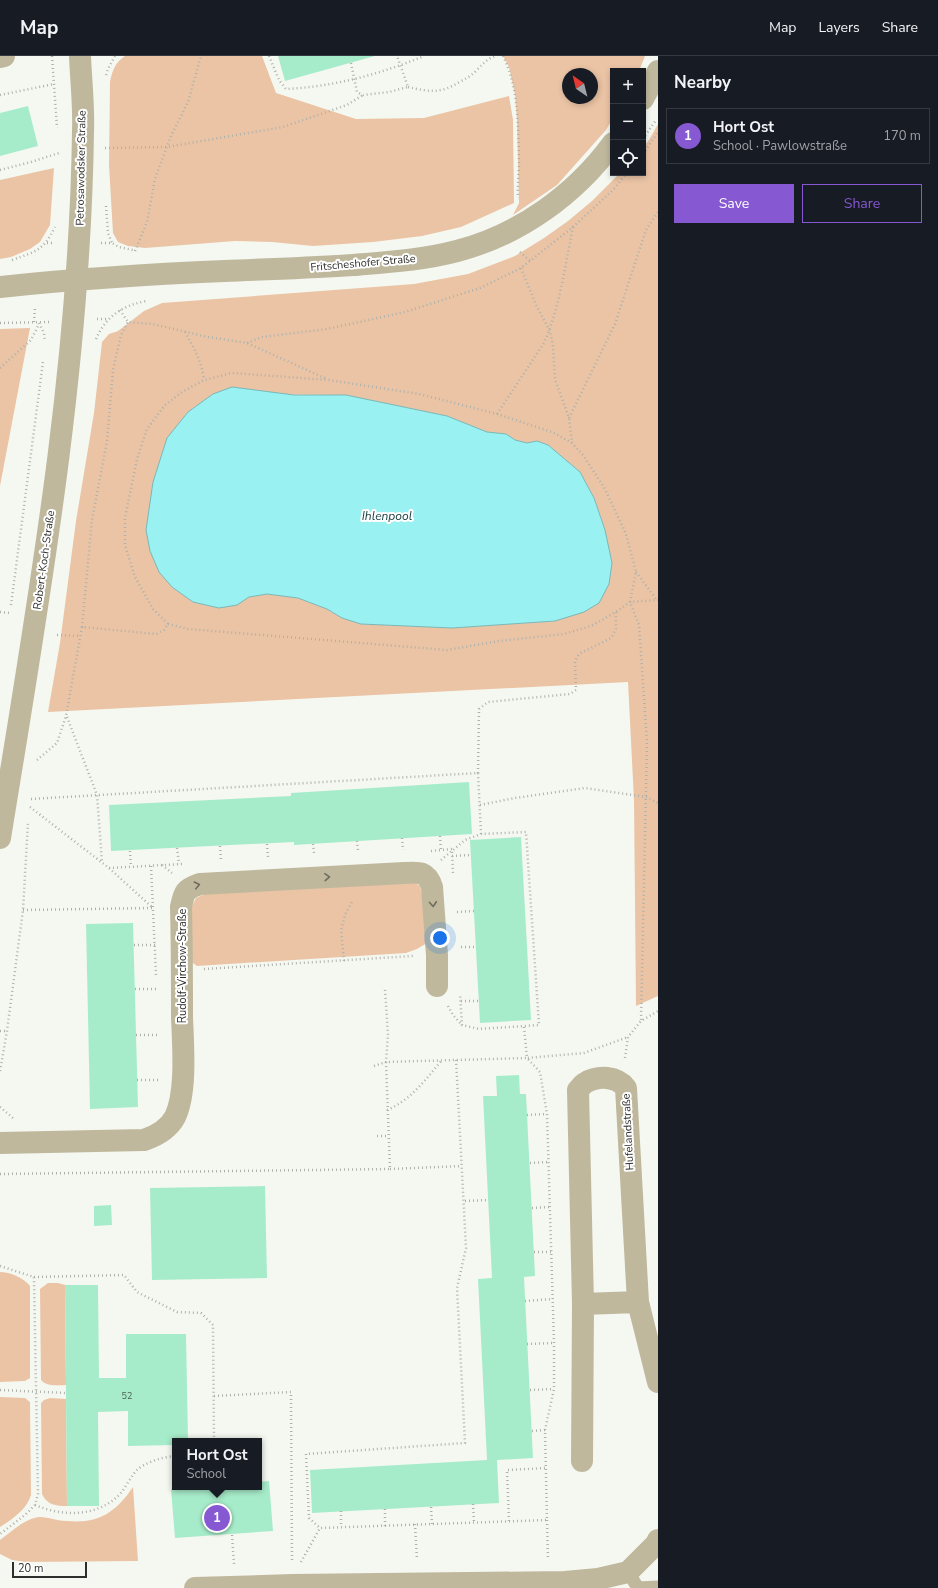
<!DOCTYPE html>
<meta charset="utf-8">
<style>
body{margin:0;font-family:"Nunito Sans",sans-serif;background:#20242c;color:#f1f3f6}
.controls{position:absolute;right:12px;top:12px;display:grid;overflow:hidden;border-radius:0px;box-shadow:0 2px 6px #0003}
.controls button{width:36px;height:36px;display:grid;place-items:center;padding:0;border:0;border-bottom:1px solid #363941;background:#171b24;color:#f1f3f6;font:20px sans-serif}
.compass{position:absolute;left:562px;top:12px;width:36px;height:36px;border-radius:50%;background:#171b24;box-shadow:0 2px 6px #0003;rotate:325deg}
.scale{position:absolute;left:12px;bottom:10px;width:75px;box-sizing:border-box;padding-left:4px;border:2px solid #2e2f2c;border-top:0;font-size:11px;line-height:14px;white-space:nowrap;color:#2e2f2c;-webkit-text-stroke:3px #fff;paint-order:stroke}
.you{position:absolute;left:440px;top:882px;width:14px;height:14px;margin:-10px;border:3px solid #fff;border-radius:50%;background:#1a73e8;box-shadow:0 0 0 6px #1a73e833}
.badge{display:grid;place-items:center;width:26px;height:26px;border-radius:50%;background:#8658d2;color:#fff;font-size:13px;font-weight:700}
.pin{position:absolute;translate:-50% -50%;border:2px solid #fff;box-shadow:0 1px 4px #0006}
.popup{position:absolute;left:172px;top:1382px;width:90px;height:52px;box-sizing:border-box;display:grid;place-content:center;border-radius:0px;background:#171b24;filter:drop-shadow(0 1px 3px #0005);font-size:13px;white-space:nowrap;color:#9ea1a6}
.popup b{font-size:15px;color:#f1f3f6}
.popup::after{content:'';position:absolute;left:50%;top:100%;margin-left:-8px;border:8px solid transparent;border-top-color:#171b24}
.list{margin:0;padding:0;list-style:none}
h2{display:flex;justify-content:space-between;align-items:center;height:52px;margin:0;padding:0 16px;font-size:17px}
h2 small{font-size:13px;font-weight:400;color:#9ea1a6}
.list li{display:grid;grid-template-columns:26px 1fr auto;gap:12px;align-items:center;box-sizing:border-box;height:56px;margin:0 8px 8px;padding:0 8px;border:1px solid #363941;border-radius:0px}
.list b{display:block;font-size:15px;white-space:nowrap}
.list p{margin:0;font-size:13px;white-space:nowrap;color:#9ea1a6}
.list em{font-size:13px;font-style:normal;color:#9ea1a6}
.actions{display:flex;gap:8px;padding:12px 16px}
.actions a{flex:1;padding:9px 0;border:1px solid #8658d2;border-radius:0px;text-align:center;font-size:14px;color:#8658d2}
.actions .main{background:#8658d2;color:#fff}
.icon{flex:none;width:22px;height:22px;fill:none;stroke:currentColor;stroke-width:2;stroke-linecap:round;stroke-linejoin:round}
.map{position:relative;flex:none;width:658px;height:1532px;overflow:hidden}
header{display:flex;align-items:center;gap:24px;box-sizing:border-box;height:56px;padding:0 20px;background:#171b24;border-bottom:1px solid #363941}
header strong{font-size:19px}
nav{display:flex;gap:22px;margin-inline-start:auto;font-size:14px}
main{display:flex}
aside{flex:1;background:#171b24}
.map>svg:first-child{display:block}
.green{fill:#ebc4a5;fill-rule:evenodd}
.water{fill:#9af1f2;stroke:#7ab7b7}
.building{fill:#a7ecca}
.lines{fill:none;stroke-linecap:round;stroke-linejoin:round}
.path{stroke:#aeb1ab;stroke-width:2.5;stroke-dasharray:1 3;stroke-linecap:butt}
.service{stroke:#bfb89d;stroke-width:13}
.minor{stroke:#bfb89d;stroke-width:22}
.oneway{stroke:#6f6d5f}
.labels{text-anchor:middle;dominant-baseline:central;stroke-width:4;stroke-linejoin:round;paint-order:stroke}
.number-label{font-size:9px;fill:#4c5e54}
.street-label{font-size:11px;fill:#2e2f2c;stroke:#fff}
.water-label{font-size:12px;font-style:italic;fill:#143e3e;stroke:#fff}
</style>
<header>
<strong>Map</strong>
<nav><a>Map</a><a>Layers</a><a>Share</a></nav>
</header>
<main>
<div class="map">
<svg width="658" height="1532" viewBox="0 0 658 1532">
<rect width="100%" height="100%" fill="#f5f8f1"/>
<path class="green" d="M125,0H262L276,37L356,63L424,62L509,40L513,64L514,147L461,171L422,180L373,186L313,190L272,186L235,185L145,192L128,190L118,186L113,177L109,109L110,26C112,16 115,6 125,0Z
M503,0H645L639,15H613V62L606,74L557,129L513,159L519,147L517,64L515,38L509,11ZM568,18H592V42H568Z
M658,68V940L636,950L634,744L628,626L48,656L60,587L76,465L94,357L102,286L109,278L118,275L144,255L162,247L414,228L468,218L515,200L544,182L568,165L592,145L620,117H643V91L649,84ZM213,338L346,339L447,360L487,376L506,378L515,384L527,387L537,385L548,389L580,416L594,442L605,474L555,565L452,572L361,568L342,562L327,553L298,542L267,538L249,541L219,552L193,546L172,531L167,382L188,356Z
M54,112L50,169L40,186L30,193L11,201L0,203V124Z
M30,272L0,430V273Z
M412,825L420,830L423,843L427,887L417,893L406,897L197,910L190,905L191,852L196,842L205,838Z
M0,1216C10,1216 24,1222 30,1230V1322L25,1325L0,1326Z
M48,1227H58L65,1229L66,1329C57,1329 47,1331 41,1324L40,1233Z
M0,1341L25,1342L30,1346L31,1439C27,1453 13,1463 0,1471Z
M50,1342L66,1343L67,1450C56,1450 47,1449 42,1438L41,1347L44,1344Z
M133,1431L138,1505L26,1506L12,1504L0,1498V1484C11,1476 25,1462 40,1461C48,1461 58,1465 67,1465C99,1468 116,1456 133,1431Z"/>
<path class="water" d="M232,331L294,339H346L447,360L487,376L506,378L515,384L527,387L537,385L548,389L580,416L594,442L605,474L612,507L609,528L599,547L584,556L555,565L452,572L361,568L342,562L327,553L298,542L267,538L249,541L237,549L219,552L193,546L172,531L159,516L150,495L146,474L153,426L167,382L188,356L213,338Z"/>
<path class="building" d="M278,0H375L285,25Z
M28,50L38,90L0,100V57Z
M469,726L472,778L294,789V786L111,795L109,749L291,740V737Z
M521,781L531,964L480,967L470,784Z
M133,867L138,1051L90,1053L86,868Z
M519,1019L520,1038H526L535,1220L524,1221L533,1402L497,1404L499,1447L312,1457L310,1414L487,1404L478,1223L492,1222L483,1040H497L496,1020Z
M265,1130L267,1222L152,1224L150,1132Z
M111,1149L112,1169L94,1170V1150Z
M65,1229H98L99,1322H126V1278H186L188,1385H175V1389L128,1390V1355L98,1356L99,1450H67Z
M269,1425L273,1475L175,1482L171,1433L192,1431H259V1426Z"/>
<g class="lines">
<path class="path" d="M52,0L57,72
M269,0L279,24L286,33C332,31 381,18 424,0
M503,0C519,32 518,70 519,105C519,118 517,130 518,142
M351,7L357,36L363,39L389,36L408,31L397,0
M106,19L108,13L115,0
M408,31C430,36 441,38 461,25C466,23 470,20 474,17C481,10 487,2 496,0
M0,39L54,28
M643,83L656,64
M105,92L167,91L283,71L347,49L363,39
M643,98L658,76
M0,114L31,106L59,97
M106,150L108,177L112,187
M47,187H54
M101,187H112L119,191L133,194
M135,195L147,166L155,123L171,80L188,46L201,0
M520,196L530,205
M12,204C37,195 43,195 55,171
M521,212L536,249L550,275L553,290L555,323L569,362L572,387
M120,254L128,266L152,268L208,281L247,287L327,323
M97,263H108
M34,266L35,251
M0,267L50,266
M39,267L44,277L45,285
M185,276C194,292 202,306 204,324
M96,283C106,260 123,249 147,245
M247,287L262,281L327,273L405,256L480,232L521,212L573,171L613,134L627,117
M0,312L31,284L39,268
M497,358L544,287C560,251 565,210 573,171
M569,362L615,268L646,174L658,156
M636,516L656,543
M11,549L43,306
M0,556L10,557
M168,568L188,573L447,594L499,585L564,578L591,570L616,556L630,546L658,544
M82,571L92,464L107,385L113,314L121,279L128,266
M57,579L80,580
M67,661L97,739L102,806
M37,704L57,687L66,660L82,571L156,578L164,574L168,568L153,553L135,521L125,489V462L137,403L147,373L165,349L182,336L204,324L232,317L329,324L419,338L497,358L552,376L572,387L583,399L605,433L626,478L636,516L630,546L639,569L647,686L641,965
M478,717L479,653L488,646L570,638L576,634L575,605L579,598L611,582L616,573V556
M31,743L478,717L481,778
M480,749L515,742L585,732L646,741L658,747
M30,751L109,812L153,852
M440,780L441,794
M402,782L403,794
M357,785L358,795
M267,788L268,801
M313,788L314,797
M220,790L221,804
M177,792L179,808
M130,795L131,811
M431,795L452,793L453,817
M452,800L471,799
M441,804L465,784L481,778L526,776L539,969L479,973L462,969L460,938
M162,809L172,817
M151,810L156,919
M109,812L182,808
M23,854L152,852
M457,856L474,855
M134,889H155
M461,891H476
M344,905L341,874L345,859L353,844
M204,913L413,900
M135,933H157
M461,945H479
M448,950L453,959L461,968
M524,971L527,1002L584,997L628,981
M0,975H7
M136,979H159
M625,1002L628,981L641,965L658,955
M374,1010L386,1006L388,979L385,933
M0,1015L7,975L23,854L28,767
M137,1024H159
M0,1051L13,1062
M387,1054C411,1044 426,1023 442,1004
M527,1059L547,1058
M377,1080H389
M530,1107L549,1106
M390,1113L462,1110
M0,1118L390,1113L386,1006L527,1002L540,1016L547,1058L554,1287V1333L545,1374L547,1464L320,1472L309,1462L306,1398L465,1387L457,1232L466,1192L456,1003
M465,1145L488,1144
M532,1152L549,1151
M534,1196H551
M0,1210L34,1221L38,1438L35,1449L25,1459L0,1478
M34,1221L124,1219L137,1236L177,1256L201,1257L213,1269L214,1385
M525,1245L553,1243
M527,1288L554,1287
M0,1334L66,1337
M530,1334L554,1333
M214,1340L291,1336L292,1506
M532,1375L545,1374
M473,1448L474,1466
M35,1449C63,1461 98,1461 120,1438C126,1431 130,1422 136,1415C145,1406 163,1401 175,1400
M431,1451L432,1468
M385,1453V1470
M341,1455V1471
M547,1464L548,1503
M509,1465L507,1414L546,1412
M415,1468L417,1504
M232,1479L234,1508
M301,1506L320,1472"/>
<path class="service" d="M628,1516L638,1532L658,1531"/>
<path class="minor" d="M0,1L4,0
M643,43L658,15
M0,231C75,223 150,218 225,215C268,213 311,212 353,209C388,206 423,204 457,195C519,179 575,139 613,87
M0,782C38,548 80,313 83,75C84,50 81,25 80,0
M0,1087L144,1084C156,1080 168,1074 175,1061C187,1036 183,989 182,961C182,924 182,888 181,851C184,836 185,833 200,828L404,817C419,816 427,815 432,831L437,899V930
M583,1248L638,1246
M582,1405L583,1248L578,1034C580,1032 582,1029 585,1027C598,1019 617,1020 626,1032L638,1246L658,1326
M195,1532L293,1529L565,1526L598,1523L628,1516L656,1488L658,1484"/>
</g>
<defs><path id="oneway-chevron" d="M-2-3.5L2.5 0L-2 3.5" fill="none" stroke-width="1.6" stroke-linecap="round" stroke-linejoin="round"/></defs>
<g class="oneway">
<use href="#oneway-chevron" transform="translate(327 821) rotate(-3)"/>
<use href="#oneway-chevron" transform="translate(197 829) rotate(-13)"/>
<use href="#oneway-chevron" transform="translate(433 848) rotate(86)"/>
</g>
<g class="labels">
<g class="number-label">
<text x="127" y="1340">52</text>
</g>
<g class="street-label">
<text transform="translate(81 112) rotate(-89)">Petrosawodsker Straße</text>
<text transform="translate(363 207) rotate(-5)">Fritscheshofer Straße</text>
<text transform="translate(44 504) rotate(-82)">Robert-Koch-Straße</text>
<text transform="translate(182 910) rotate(-90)">Rudolf-Virchow-Straße</text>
<text transform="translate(628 1076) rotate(-93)">Hufelandstraße</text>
</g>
<g class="water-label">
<text x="387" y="460">Ihlenpool</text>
</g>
</g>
</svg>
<div class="controls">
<button>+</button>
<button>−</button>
<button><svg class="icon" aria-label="locate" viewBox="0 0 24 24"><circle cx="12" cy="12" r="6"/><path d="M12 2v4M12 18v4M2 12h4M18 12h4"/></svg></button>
</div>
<svg class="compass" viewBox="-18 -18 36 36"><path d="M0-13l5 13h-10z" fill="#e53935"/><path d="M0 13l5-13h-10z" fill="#9ea1a6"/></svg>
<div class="scale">20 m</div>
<div class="you"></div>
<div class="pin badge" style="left:217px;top:1462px">1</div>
<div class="popup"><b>Hort Ost</b>School</div>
</div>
<aside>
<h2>Nearby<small></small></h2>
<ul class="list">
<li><span class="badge">1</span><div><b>Hort Ost</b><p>School · Pawlowstraße</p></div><em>170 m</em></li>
</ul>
<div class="actions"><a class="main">Save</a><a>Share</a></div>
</aside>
</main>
